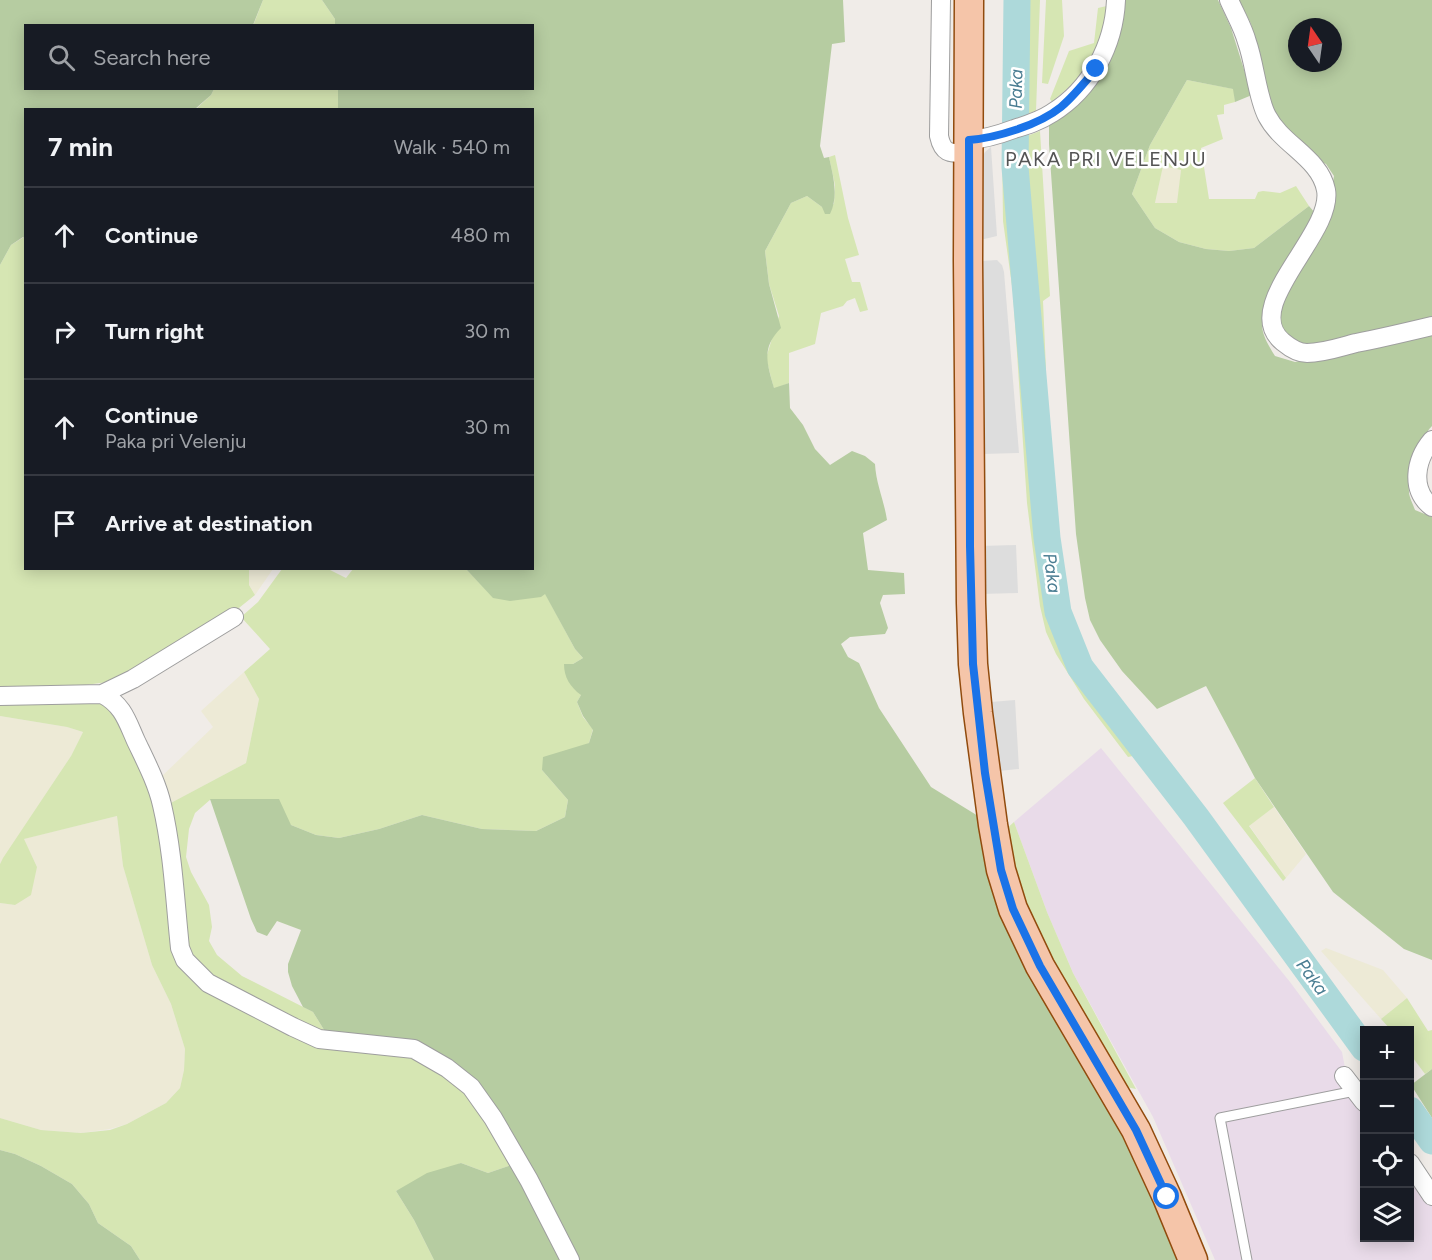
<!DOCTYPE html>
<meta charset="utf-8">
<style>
body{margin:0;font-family:Figtree,sans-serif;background:#20242c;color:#f1f3f6}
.controls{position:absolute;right:18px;bottom:18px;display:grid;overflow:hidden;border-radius:0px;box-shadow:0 3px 15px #0003}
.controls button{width:54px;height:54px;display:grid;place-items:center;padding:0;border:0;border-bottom:2px solid #363941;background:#171b24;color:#f1f3f6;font:30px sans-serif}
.compass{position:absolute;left:1288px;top:18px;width:54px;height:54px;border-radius:50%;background:#171b24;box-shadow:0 3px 15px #0003;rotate:347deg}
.stop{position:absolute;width:18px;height:18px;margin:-14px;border:4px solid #1a73e8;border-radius:50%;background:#fff}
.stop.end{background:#1a73e8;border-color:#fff;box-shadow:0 2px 6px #0008}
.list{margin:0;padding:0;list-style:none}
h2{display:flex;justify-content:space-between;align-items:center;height:78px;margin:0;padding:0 24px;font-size:26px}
h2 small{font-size:20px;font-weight:400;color:#9ea1a6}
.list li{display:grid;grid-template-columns:39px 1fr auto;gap:18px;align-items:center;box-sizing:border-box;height:96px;padding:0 24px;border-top:2px solid #363941}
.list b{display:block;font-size:22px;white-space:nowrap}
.list p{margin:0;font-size:20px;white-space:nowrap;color:#9ea1a6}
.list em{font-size:20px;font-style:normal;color:#9ea1a6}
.icon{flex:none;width:33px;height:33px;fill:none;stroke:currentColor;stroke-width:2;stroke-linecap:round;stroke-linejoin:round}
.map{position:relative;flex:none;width:1432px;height:1260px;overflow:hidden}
.search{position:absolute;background:#171b24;box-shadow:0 3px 15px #0003;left:24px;top:24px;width:510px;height:66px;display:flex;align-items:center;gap:15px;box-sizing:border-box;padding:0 21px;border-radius:0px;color:#9ea1a6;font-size:22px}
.panel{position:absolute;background:#171b24;box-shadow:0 3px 15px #0003;left:24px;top:108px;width:510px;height:462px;border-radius:0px}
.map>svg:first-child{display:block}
.industrial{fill:#e9dbe9}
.farmland{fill:#edead6}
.grass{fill:#d6e6b3;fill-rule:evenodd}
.forest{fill:#b6cca1;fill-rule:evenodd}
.parking{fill:#ddd}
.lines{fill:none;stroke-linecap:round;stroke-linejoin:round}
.river{stroke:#add9da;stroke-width:27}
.service-casing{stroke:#9e9e9e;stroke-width:11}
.minor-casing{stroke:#9e9e9e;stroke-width:20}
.primary-casing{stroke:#914b0d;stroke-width:31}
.service{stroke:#fff;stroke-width:9}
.minor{stroke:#fff;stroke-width:18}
.primary{stroke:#f5c5a9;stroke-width:28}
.route{stroke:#1a73e8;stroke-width:8}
.labels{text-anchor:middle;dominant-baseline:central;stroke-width:5;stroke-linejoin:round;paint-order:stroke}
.water-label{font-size:18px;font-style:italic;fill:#4a7d92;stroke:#fff}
.quarter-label{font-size:20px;letter-spacing:1.5px;fill:#545454;stroke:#fff}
</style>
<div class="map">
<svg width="1432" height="1260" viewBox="0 0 1432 1260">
<rect width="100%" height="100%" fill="#f0ece8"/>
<path class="industrial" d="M1101,748L1290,982L1342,1052L1345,1068L1336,1081L1364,1107V1238H1410V1154L1432,1184V1260H1215L1153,1117L1073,973L1047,912L1014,822Z"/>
<path class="farmland" d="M1163,165L1181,170L1178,203H1155Z
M249,569H273L255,595L249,585Z
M244,672L259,699L246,763L167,805L160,778L213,727L201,711Z
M0,716L67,727L83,732L71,756L0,864Z
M1274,807L1306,854L1286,878L1249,825Z
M117,816L123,866L152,965L171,1004L185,1049L184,1070L180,1088L166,1103L127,1124L110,1129L81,1133L41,1130L0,1118V903L15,905L37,867L23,839Z
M1326,948L1383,970L1407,998L1381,1019L1321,951Z"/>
<path class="grass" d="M263,0H322L335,19V25L253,26Z
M1027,0H1040L1036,111L1023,115L1027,51Z
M1046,0H1062L1064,36L1048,84L1042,83Z
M1111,5L1106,32L1088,70L1052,102L1050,99L1069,51L1094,43L1098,8Z
M1187,80L1234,89L1235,102L1224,105V114L1217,115L1223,139L1201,148L1209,199H1255L1258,192L1263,191L1280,193L1296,186L1309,206L1254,248L1229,251L1206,249L1179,242L1155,228L1132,194L1150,145ZM1163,166L1181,170L1177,203H1155Z
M214,89H338V109L195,110L211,95Z
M1040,131L1050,296L1043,301L1046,370L1038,377L1032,311L1022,138Z
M1010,141L1035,483L1049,606L1068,655L1112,723L1137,755L1128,757L1084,699L1056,654L1046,632L1040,606L1027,503L1013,293L1003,221L1002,144Z
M835,155L848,218L859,255L845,259L852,282H860L868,310L860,312L855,298L847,301L843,306L821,313L815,344L789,353V383L774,389L766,358L779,316L769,284L765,251L791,203L807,196L822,207L834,204L835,185L829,157Z
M24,237L26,238V568L249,569V585L255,595L229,616L115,681L78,686L0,691V265L11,245Z
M282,569H328L346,578L353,569H466L494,598L545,593L575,649L583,658L573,664L581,695L577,702L583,717L593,729L589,743L542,770L568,800L565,817L536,831L482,829L422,815L379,829L339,838L316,835L291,825L239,800L211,799L195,813L189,829L186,857L191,872L209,905L212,927L209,941L217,955L242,976L313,1012L326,1033L249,999L191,961L167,805L246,763L259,699L244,672L270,649L241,617L258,602Z
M99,698L111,706L151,781L179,967L190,979L260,1018L416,1055L473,1100L514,1164L488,1173L461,1163L396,1191L414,1220L434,1260H140L131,1246L98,1223L89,1204L72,1184L41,1166L15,1154L0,1150V1118L41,1130L81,1133L110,1130L127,1124L166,1103L180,1088L184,1070L185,1049L171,1004L152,965L123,866L117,816L24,839L37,867L31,895L15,905L0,903V864L3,858L71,756L83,732L67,727L0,716V699Z
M1255,778L1274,807L1249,826L1286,878L1283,881L1223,803Z
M1014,822L1047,912L1073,973L1136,1089L1126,1087L1034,935L1004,831Z
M1407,998L1428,1031L1432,1030V1069L1425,1074L1410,1054V1030H1391L1381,1019Z"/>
<path class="forest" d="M0,0H263L253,25L26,26V88L214,89L211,95L195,109L26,110L25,238L23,237L11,245L0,265Z
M322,0H843L845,42L832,44L820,146L824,158L829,157C833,176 839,195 830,214H825L822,207L807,196L791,203L765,251L769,284L781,328C761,348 767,363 774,388L789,383L790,408L803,425L815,449L830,465L852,451L865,456L875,464C876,484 884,500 887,520L863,533L868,570L904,573L905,594L883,595L880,603L888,628L885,634L850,637L841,644L848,657L859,663L879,708L931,787L983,819L1147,1177L1183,1260H573L458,1069L326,1033L313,1012L303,1007L292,986L288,972V964L301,930L277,921L267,936L257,932L251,919L210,799H279L291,825L316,835L339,838L379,829L422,815L482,829L536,831L565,817L568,800L542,770L543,757L589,743L593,730L583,716L577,702L581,695C570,687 564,677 564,664H573L583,658L575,649L545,594L541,597L510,601L493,598L466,569L532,568V110L338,109V89L532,88V26L335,25V19Z
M1121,0H1218L1231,28L1252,95L1235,102L1233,89L1187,80L1150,145L1132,194L1155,228L1179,242L1206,249L1229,251L1254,248L1309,206L1315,213C1300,240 1260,295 1262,326C1263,337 1269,346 1275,356L1295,362L1432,334V426C1417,442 1407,469 1409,492C1409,497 1413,504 1415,510L1432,517V960L1404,949L1333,892L1255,778L1206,686L1157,709L1122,671L1100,640L1090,620L1085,598L1076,534L1049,144V124L1067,111Z
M1239,0H1432V318L1334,343L1300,344L1284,335L1278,309L1328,213L1334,176L1326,164L1308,156L1274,121L1251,24ZM1297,27H1333V63H1297Z
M1432,1069V1118L1411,1085Z
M0,1150L15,1154L41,1166L72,1184L89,1204L98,1223L131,1246L140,1260H0Z
M461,1163L488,1173L514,1164L560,1260H434L414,1220L396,1191L427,1173Z"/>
<path class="parking" d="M991,147L997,236L976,241L979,163L985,152Z
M997,260L1002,265L1004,272L1019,453L983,454L981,261Z
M1016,545L1018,593L980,594L979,546Z
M1015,700L1019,769L999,771L991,702Z"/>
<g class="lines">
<path class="river" d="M1017,0L1015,167L1047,538L1058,612L1080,667L1196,817L1364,1048
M1410,1110L1432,1141"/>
<g class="service-casing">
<path id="service" d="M1247,1260L1220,1118L1355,1091"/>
</g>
<g class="minor-casing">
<path id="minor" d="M941,0L939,136C943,155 951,153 968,153
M1229,0C1235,14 1243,27 1247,42C1255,64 1257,97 1267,116C1282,145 1320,158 1326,190C1334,234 1239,306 1283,342C1289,347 1299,353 1307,353C1324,353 1340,347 1356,343C1382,338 1407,332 1432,326
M969,140C985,139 998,135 1014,129C1027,125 1040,121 1052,113C1091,89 1114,45 1116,0
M1432,440C1415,460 1410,490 1432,507
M102,694L133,679L234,617
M0,696L102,694C123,705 127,721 136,741C146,762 157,783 162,805C173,852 175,901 180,948L185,960L208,983L293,1027L319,1039L414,1049L447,1068L471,1087L493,1118L529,1180L570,1260
M1344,1076L1364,1102
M1410,1163L1432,1196"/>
</g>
<g class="primary-casing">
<path id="primary" d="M969,0L968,261L971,603L973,664L978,713L993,825L1001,870L1013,909L1040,966L1136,1130L1167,1197L1193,1260"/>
</g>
<use href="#service" class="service"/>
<use href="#minor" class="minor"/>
<use href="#primary" class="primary"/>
</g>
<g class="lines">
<path class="route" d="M1096,69C1085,82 1074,96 1061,107C1039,125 996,138 969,140L970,546L973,664L985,773L1001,870L1013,909L1040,966L1136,1130L1167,1197"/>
</g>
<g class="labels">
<g class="water-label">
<text transform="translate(1016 89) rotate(-89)">Paka</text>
<text transform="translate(1052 573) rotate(82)">Paka</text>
<text transform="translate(1312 977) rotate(54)">Paka</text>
</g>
<g class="quarter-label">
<text x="1106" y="159">PAKA PRI VELENJU</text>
</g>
</g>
</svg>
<div class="controls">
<button>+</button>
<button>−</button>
<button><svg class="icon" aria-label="locate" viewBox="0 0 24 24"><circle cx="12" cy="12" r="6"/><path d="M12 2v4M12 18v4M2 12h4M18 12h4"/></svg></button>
<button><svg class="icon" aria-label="layers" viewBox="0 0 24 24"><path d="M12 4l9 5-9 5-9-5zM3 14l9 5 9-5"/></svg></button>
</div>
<svg class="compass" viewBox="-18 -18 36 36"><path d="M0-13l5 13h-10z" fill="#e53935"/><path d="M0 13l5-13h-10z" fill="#9ea1a6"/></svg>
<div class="stop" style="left:1167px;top:1197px"></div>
<div class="stop end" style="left:1096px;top:69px"></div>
<div class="search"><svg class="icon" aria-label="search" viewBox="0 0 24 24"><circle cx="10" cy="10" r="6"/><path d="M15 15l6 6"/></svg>Search here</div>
<section class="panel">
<h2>7 min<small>Walk · 540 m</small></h2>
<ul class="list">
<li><svg class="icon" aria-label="ahead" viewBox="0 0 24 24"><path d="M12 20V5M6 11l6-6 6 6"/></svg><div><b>Continue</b></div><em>480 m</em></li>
<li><svg class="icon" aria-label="right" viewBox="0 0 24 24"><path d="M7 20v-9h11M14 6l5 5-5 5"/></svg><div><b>Turn right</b></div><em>30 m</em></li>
<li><svg class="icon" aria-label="ahead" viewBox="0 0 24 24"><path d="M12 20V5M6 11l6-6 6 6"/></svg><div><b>Continue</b><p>Paka pri Velenju</p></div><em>30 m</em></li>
<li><svg class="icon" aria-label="arrive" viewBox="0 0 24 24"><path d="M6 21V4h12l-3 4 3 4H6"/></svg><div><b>Arrive at destination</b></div></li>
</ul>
</section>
</div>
